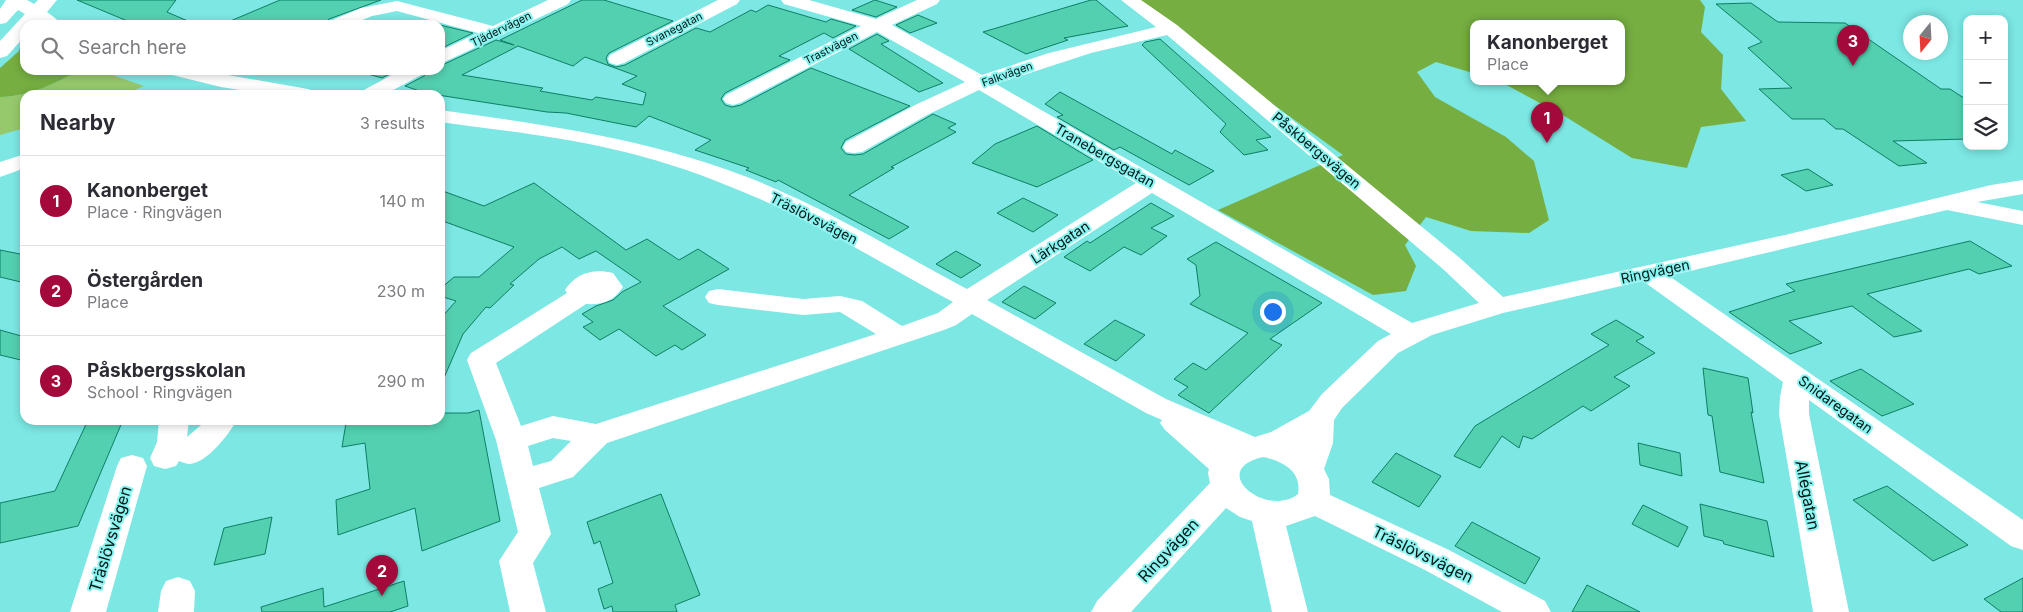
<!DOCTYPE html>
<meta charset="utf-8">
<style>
body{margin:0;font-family:Inter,sans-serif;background:#f7f7f7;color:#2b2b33}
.controls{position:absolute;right:15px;top:15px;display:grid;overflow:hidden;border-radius:10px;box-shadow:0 2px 8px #0003}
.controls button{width:45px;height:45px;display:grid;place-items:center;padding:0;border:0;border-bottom:1px solid #e1e1e2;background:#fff;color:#2b2b33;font:25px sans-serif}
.compass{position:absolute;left:1903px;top:15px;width:45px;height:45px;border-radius:50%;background:#fff;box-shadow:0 2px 8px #0003;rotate:198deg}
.you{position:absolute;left:1272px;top:311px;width:18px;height:18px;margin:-12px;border:4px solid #fff;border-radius:50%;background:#1a73e8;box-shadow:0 0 0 8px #1a73e833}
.badge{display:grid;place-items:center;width:32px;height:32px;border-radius:50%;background:#a4093c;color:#fff;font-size:16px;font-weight:700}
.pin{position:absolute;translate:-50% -41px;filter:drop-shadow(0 1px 2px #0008)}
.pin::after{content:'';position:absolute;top:26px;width:18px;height:15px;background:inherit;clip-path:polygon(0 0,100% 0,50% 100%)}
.popup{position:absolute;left:1470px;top:20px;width:155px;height:65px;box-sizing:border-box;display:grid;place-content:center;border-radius:10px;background:#fff;filter:drop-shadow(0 1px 4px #0005);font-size:16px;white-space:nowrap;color:#7c7c81}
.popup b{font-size:19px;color:#2b2b33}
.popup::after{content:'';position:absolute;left:50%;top:100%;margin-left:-10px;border:10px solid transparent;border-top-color:#fff}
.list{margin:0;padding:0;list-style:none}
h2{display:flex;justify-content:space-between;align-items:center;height:65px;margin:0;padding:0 20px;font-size:21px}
h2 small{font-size:16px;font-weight:400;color:#7c7c81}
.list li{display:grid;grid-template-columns:32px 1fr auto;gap:15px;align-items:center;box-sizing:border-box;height:90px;padding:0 20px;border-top:1px solid #e1e1e2}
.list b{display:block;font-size:19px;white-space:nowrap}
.list p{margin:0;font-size:16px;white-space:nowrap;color:#7c7c81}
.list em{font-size:16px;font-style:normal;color:#7c7c81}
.icon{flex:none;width:28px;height:28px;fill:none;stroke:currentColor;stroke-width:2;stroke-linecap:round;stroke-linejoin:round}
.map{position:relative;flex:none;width:2023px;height:612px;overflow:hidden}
.search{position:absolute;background:#fff;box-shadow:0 2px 8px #0003;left:20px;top:20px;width:425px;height:55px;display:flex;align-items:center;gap:12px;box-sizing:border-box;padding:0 18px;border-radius:15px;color:#7c7c81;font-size:19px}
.panel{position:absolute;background:#fff;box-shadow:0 2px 8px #0003;left:20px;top:90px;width:425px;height:335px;border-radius:15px}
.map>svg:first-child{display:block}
.green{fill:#96c86c}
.forest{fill:#76ae41}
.building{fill:#53d0af;stroke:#0e7e66;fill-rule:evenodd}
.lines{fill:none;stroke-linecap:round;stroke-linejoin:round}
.minor{fill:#fff;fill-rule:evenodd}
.labels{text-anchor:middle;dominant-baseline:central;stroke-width:4;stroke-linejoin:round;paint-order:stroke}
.far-street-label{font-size:11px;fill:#011716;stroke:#8af4f0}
.street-label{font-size:14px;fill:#011716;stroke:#8af4f0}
.near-street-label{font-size:16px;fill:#011716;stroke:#8af4f0}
</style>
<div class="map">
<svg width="2023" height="612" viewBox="0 0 2023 612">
<rect width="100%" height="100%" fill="#7ce7e3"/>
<path class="green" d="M79,70H98L144,86L123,95H25V128L0,135V97C27,97 57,83 79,70Z"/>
<path class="forest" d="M1129,0H1700L1705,7L1701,32L1723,55L1721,89L1746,121L1701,127L1687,168L1632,158L1566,117L1501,82H1621V24H1473V73L1436,62L1417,72L1435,97L1506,137L1534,161L1549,220L1529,233L1471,231L1426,217L1405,245L1416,266L1406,291L1373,295L1218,210L1343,155Z
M25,46V66L23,68L25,70H79C57,83 27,97 0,97V68L19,51L20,47Z"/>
<path class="building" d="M77,0H176L167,12L197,25H137Z
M280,0H381L329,19L324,25H221Z
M582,0H604L673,21L609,53L606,58L608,64L616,67L625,65L696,28L710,32L751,10L756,12L768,5L826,22L831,19L856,26L833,38L824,33L779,56L790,60L725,93L721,99L725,105L732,107L741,105L811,68L910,106L845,140L841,148L846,154L854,155L863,154L933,114L956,124L948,128L956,132L891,167L894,168L849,195L909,227L889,239L778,180L776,182L746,170L749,168L695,150L711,140L649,116L636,127L566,113L547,112L425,93L405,86L424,76L428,70H440V66L496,40L514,45L500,40ZM518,46L573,66L585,57L637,76L622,84L646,93L643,105L596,97L592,100L540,91L543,88L462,75Z
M875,0L897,7L876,17L852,10Z
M1091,0H1096L1128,26L1064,38L1068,40L1026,54L983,32Z
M1751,3L1778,22L1845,23L1941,89H1950L1967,100V139L1893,141L1927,163L1899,166L1843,129H1836L1824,119H1792L1759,89L1792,88L1748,48L1762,42L1716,4Z
M918,15L937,23L910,33L896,25Z
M440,25L473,33L440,49Z
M877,34L889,41L881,44L943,83L919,92L849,49Z
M1160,39L1271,137L1256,140L1268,150L1244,155L1220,132L1226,124L1142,45L1145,42Z
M368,70H397L382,78L368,74Z
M1060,92L1172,154L1175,150L1214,171L1189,185L1120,147L1114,150L1057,117L1063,115L1045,104Z
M1037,126L1093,160L1037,187L972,163L995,144Z
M1808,169L1833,185L1806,191L1781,175Z
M534,183L626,250L647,239L679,260L698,249L729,269L663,306L706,335L682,350L675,345L656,356L619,329L600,340L583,327L593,322L582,314L596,306L613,300L622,292L641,282L596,251L579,259L562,247L539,259L510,284L514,285L490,308L486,307L463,334L440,387V319L456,301L440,296V289L454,277H479L514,247L440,220V190L484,206Z
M1023,198L1058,215L1033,232L997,213Z
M1151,203L1174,216L1151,228L1167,236L1141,255L1124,247L1090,271L1064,257L1087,241L1090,243Z
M1970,241L2012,266L1979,274L1969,269L1867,294L1922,331L1894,337L1852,306L1789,321L1822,343L1790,354L1729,312L1795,291L1786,284Z
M1216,242L1322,303L1270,339L1282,345L1209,413L1178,395L1188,387L1174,379L1193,363L1206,370L1248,333L1190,304L1200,296L1196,265L1187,259Z
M0,250L25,255V283L0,277Z
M956,251L981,265L961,278L936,264Z
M1024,286L1056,303L1035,319L1002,302Z
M1115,320L1145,335L1116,361L1084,344Z
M1616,320L1644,337L1636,341L1655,353L1614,377L1630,386L1591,411L1583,406L1532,439L1523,436L1519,448L1502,436L1480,468L1454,456L1475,426L1609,345L1591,334Z
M0,330L25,337V361L0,355Z
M1703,368L1748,378L1753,413L1751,412L1764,483L1720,472L1712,416L1708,415Z
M1861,369L1914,404L1882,416L1830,381Z
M479,410L500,521L422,551L415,508L338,535L336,500L370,489L365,443L342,447L346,423L353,420H440V413H468Z
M88,420H123L78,526L0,543V503L55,491Z
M1638,443L1680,453L1682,476L1640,465Z
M1396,453L1441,476L1419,507L1372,482Z
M1887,486L1968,545L1933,561L1853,500Z
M661,494L700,595L675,605L677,612H613L612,606L604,609L598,589L613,583L600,541L594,544L587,522Z
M1700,504L1767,521L1774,557L1724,544L1723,541L1704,536Z
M1643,505L1688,527L1678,547L1632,524Z
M272,517L265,554L214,565L224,528Z
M1472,522L1540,558L1525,584L1455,546Z
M2023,578V612H2001L1984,599Z
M404,581L408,606L390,612H262L261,607L323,588L324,607Z
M1587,585L1640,612H1572Z"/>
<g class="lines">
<path class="minor" d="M6,0H27L34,4L38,0H57L47,12L64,25H43L38,22L35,25H25V36L7,56L0,58V41L25,14L18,10L6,23L0,24V9Z
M548,0H571L568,4L440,64V51L478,33L397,11L372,16L351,25H327L330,21L361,8L397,1L493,26Z
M718,0H740L737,4L624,63L617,65L610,63L608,59L610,55Z
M781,0H809L876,19L917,0H940L937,4L892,25L982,75L1049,53L1156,27L1121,0H1141L1177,25L1461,259L1503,297L1785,235L1991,185L2023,180V194L1977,202L2023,211V225L1947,210L1669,276L2023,520V550L2011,546L1809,400V414L1849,612H1813L1779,414L1780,397L1783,382L1643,281L1503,313L1432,335L1398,353L1342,408L1334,420L1333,443L1324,469L1329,479L1330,495L1449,550L1545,601L1551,612H1502L1425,570L1315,516L1286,526L1308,612H1272L1252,521L1240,517L1226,508L1131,612H1091L1097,601L1210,483L1208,473L1209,469L1165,430L1160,423L1162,420L1146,413L972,314L956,325L944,330L607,443L573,477L539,488L551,534L533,563L546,612H510L499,561L518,532L496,440L467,360L471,353L567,293L565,290C576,273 593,268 613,273L623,287C614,301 603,305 586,304L496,363L521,426L553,416L596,424L876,334L840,312L803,315L718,305L709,303L705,297L709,291L718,289L803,299L840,296L862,301L902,326L938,313L953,302C882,264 806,216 731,187C693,171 652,158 612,149C556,136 497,130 440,122V110C546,125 646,138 747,177C822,206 896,251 967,289L1136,183L979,90L929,114L862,152L854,153L846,152L843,147L846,142L915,105L965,82L877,32L740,103L733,105L726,103L723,99L726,95L861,26L784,4ZM1167,35L1443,269L1479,303L1412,323L996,84L1091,53ZM1152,193L1391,334L1378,341L1322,394L1309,411L1271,432L1255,437L1166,399L987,300ZM553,438L571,441L551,461L533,466L528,446ZM1263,457C1283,461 1302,471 1298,494C1267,519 1206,470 1263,457Z
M165,70H199L308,89L315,91L318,95H271L221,87L168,74Z
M401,70H426L423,74L384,95H359L362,91Z
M25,154V168L0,177V162Z
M159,420H189L187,437L207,420H237C229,434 208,462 190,464C187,464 182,462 179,461L176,466L165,469L154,466L150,458L157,442Z
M132,455L143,458L147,466L106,612H70L117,466L121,458Z
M178,577L190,581L195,591L194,612H158L161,591L166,581Z"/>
</g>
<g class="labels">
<g class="far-street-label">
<text transform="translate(501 29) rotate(-26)">Tjädervägen</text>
<text transform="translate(674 29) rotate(-27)">Svanegatan</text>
<text transform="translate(831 48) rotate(-27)">Trastvägen</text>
<text transform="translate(1007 74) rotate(-20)">Falkvägen</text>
</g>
<g class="street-label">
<text transform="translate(1317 150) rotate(40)">Påskbergsvägen</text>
<text transform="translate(1105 155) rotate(30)">Tranebergsgatan</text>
<text transform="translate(814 218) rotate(27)">Träslövsvägen</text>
<text transform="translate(1060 242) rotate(-33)">Lärkgatan</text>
<text transform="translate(1655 271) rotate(-12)">Ringvägen</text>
<text transform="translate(1836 404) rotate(36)">Snidaregatan</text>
</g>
<g class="near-street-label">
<text transform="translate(1808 495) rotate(79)">Allégatan</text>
<text transform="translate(110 539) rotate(-73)">Träslövsvägen</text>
<text transform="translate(1168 550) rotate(-47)">Ringvägen</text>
<text transform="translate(1423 554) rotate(26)">Träslövsvägen</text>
</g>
</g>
</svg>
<div class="controls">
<button>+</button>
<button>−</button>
<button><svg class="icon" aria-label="layers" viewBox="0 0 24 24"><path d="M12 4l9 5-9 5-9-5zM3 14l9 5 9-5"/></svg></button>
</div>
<svg class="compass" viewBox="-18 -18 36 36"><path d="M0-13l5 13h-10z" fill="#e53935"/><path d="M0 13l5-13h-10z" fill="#7c7c81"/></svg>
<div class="you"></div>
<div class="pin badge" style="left:1547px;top:143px">1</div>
<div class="popup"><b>Kanonberget</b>Place</div>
<div class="pin badge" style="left:382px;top:596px">2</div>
<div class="pin badge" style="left:1853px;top:66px">3</div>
<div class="search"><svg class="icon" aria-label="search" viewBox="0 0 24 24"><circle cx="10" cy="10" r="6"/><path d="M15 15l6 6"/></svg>Search here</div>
<section class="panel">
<h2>Nearby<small>3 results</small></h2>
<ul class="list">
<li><span class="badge">1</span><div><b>Kanonberget</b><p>Place · Ringvägen</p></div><em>140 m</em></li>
<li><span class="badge">2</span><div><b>Östergården</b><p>Place</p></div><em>230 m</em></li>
<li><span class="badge">3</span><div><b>Påskbergsskolan</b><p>School · Ringvägen</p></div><em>290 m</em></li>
</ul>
</section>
</div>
